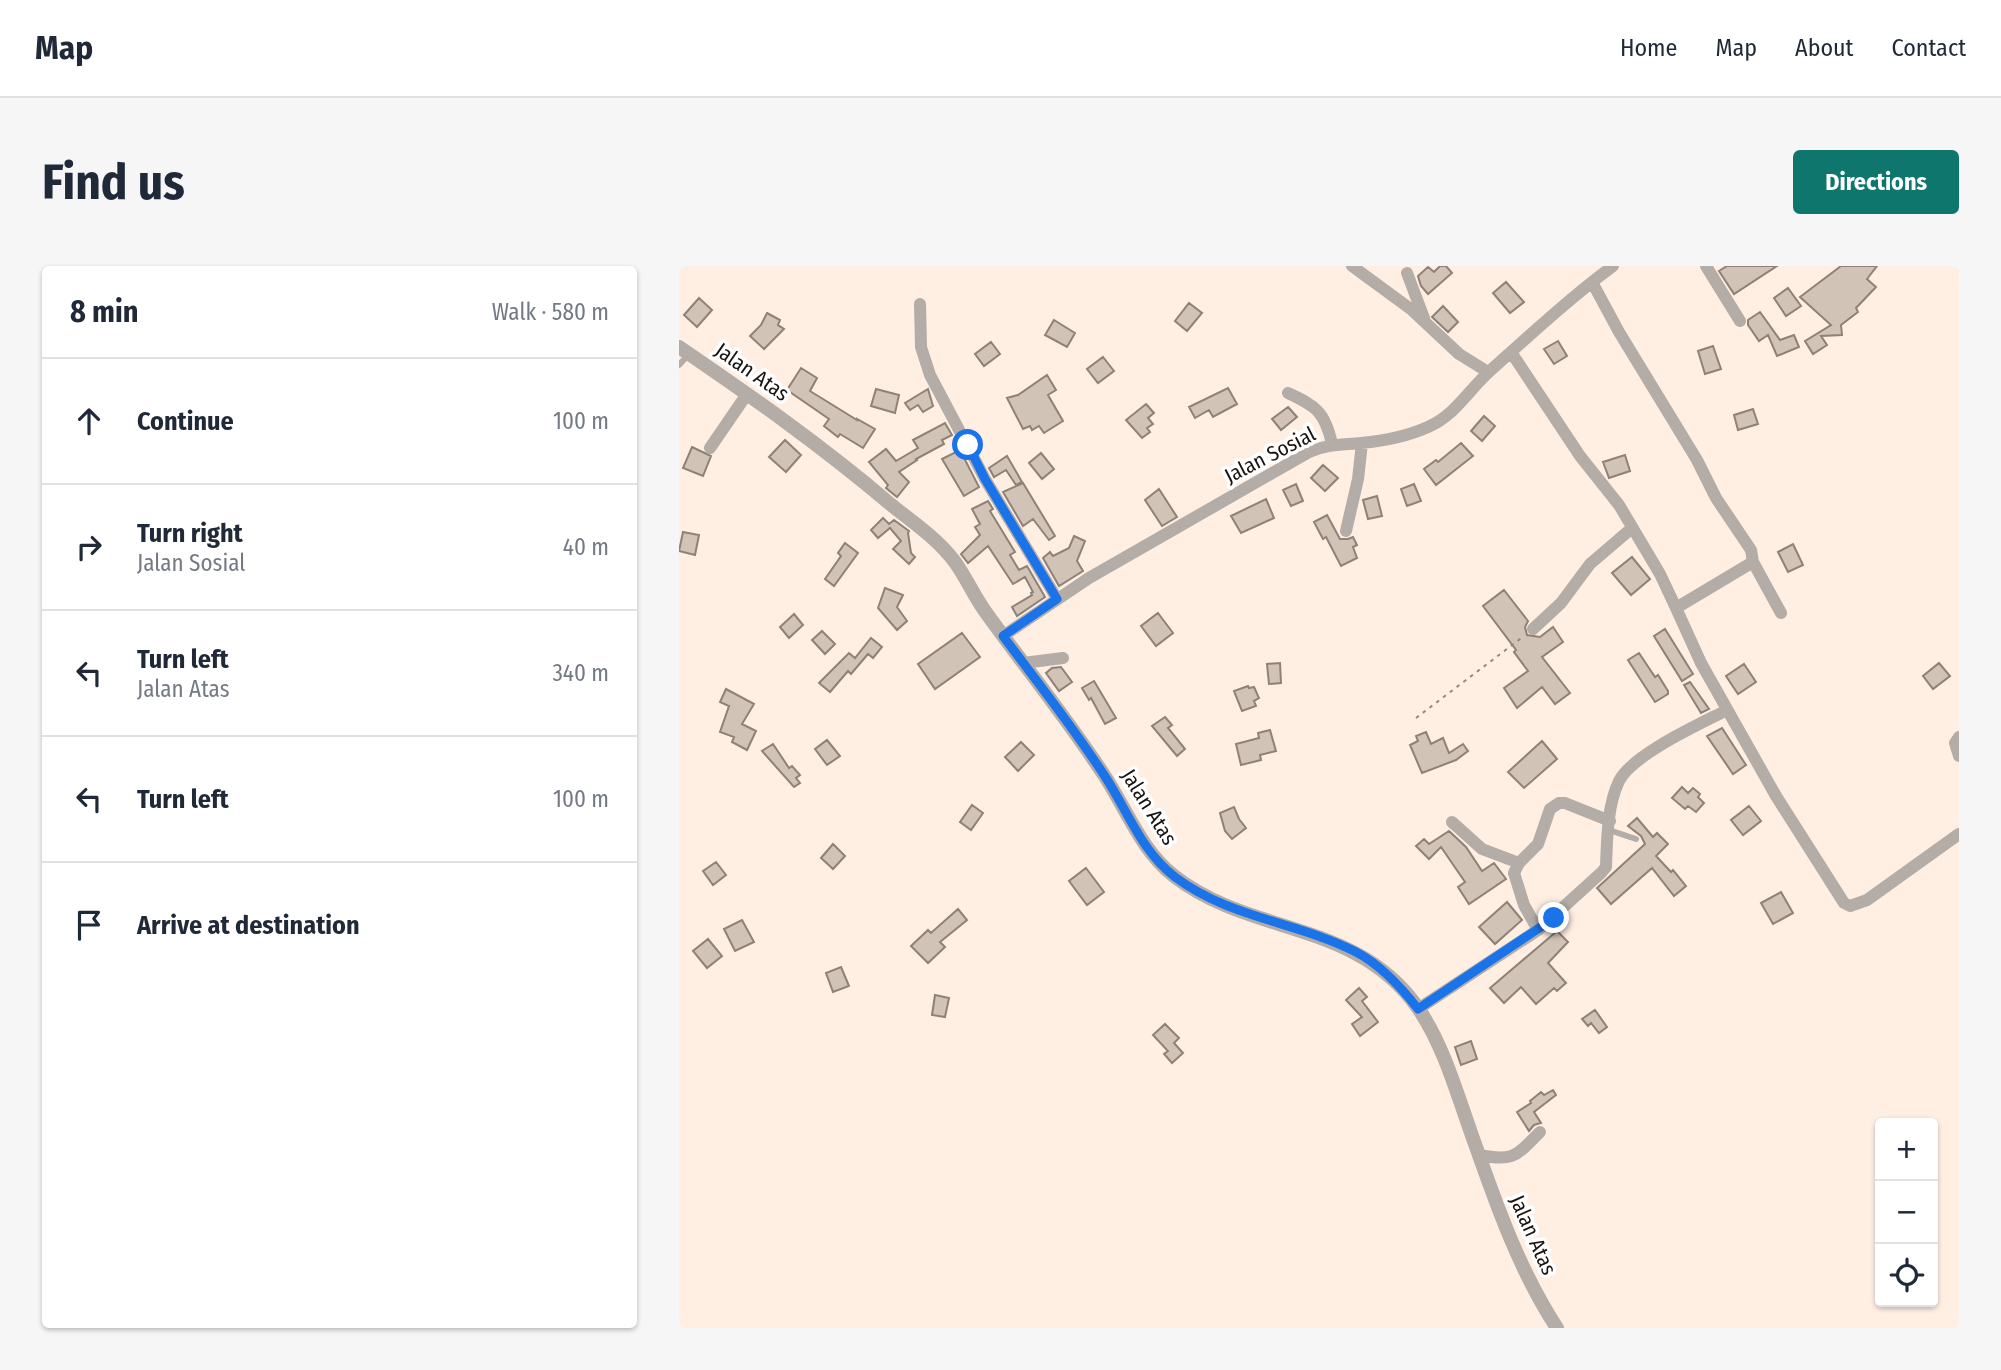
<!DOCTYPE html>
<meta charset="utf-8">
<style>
body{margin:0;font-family:"Fira Sans Condensed",sans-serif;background:#f6f6f7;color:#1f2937}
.controls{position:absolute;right:21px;bottom:21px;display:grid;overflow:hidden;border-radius:7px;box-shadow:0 2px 5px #0004}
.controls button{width:63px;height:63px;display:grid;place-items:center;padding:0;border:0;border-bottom:2px solid #e0e1e3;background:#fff;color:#1f2937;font:35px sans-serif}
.stop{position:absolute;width:21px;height:21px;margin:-16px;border:5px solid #1a73e8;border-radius:50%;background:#fff}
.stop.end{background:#1a73e8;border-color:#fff;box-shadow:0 2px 7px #0008}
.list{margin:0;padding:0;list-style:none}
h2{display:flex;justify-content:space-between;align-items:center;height:91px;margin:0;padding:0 28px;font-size:30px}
h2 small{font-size:23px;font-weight:400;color:#747a83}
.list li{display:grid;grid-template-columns:46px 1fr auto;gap:21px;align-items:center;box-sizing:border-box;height:126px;padding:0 28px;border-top:2px solid #e0e1e3}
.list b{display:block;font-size:26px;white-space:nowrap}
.list p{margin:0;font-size:23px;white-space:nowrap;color:#747a83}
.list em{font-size:23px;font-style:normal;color:#747a83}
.icon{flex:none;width:38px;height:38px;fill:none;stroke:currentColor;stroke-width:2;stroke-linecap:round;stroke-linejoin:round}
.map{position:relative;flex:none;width:1280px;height:1062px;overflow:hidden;border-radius:7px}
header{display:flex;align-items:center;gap:42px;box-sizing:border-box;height:98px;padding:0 35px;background:#fff;border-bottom:2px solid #e0e1e3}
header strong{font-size:33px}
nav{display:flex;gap:38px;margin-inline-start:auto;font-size:24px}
.intro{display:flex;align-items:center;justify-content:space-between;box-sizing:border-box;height:168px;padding:0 42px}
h1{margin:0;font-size:49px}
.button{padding:18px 32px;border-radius:7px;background:#0f766e;color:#fff;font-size:24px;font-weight:700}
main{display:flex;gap:42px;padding:0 42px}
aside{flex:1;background:#fff;border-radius:7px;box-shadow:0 2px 5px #0004}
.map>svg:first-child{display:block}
.building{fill:#d2c3b7;stroke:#8f8176;stroke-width:2}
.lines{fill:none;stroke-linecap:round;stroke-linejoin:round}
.path{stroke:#938980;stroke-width:2;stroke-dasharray:3.5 5;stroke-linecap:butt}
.service{stroke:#b3aca7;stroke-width:6}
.minor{stroke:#b3aca7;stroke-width:12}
.tertiary{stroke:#b3aca7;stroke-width:14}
.route{stroke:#1a73e8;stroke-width:9}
.labels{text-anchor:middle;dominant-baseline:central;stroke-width:7;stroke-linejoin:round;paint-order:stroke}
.street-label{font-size:21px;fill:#18130f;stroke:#fff}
</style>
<header>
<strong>Map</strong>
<nav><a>Home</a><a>Map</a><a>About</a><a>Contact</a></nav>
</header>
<div class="intro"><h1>Find us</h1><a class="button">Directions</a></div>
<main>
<aside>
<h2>8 min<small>Walk · 580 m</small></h2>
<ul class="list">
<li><svg class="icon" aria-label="ahead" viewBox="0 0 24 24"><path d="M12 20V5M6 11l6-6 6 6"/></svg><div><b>Continue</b></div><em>100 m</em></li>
<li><svg class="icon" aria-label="right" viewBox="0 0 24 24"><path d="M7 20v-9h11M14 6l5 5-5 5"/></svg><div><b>Turn right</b><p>Jalan Sosial</p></div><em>40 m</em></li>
<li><svg class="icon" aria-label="left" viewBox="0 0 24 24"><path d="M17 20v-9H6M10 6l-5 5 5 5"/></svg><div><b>Turn left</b><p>Jalan Atas</p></div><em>340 m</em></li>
<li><svg class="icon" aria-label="left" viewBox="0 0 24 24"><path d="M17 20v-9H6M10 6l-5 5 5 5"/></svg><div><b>Turn left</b></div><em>100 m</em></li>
<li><svg class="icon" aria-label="arrive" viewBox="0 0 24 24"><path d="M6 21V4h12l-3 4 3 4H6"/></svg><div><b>Arrive at destination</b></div></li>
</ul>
</aside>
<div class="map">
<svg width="1280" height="1062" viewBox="0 0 1280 1062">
<rect width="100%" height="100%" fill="#ffefe3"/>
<path class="building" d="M761,0H767L773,7L749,28L742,20L739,10L749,1L755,6Z
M1048,0H1098L1055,28L1040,5Z
M1162,0H1198L1188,13L1197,21L1177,42L1179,46L1162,59L1163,69L1142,70L1148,79L1134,88L1126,75L1152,59L1121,31Z
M827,16L845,36L831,47L814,27Z
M1109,22L1122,40L1107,50L1095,32Z
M20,32L33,44L18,61L5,49Z
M510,37L523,47L508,65L496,55Z
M764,40L779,56L769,66L753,51Z
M1081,46L1101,74L1115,69L1120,81L1098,90L1089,69L1080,75L1069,59V54Z
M88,47L101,54L99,59L105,63L85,83L71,70L82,59Z
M375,54L396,67L388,81L366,69Z
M879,75L888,90L875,98L865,83Z
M312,76L321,88L305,100L296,88Z
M1034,80L1042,103L1026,108L1019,85Z
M424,91L435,105L419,117L408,103Z
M122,102L138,112L131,125L178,154V153L196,163L184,182L161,168L159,171L145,160L150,153L108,124Z
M368,109L377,124L369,129L384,155L365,167L360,160L353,164L351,160L344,163L328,132L339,129Z
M549,122L558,138L534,151L530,144L516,152L510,141Z
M197,123L220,129L216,147L192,140Z
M249,123L254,140L244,146L239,139L231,144L226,137Z
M467,138L475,147L469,152L474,158L468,162L471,166L463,172L447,154Z
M609,141L618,151L602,164L593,153Z
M1074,143L1079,158L1059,164L1055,149Z
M805,150L816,160L803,175L792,165Z
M266,157L273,169L263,174L265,178L237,193L238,194L220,206L230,216L218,231L207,222L209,219L190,196L207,183L217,195L239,182L234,174Z
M106,174L122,189L107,206L90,191Z
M782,177L794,190L757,219L745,203L757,194L759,196Z
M13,181L32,190L24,210L4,202Z
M281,184L300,221L285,230L263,193Z
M362,187L375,203L363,213L350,197Z
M946,189L951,205L930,212L924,196Z
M328,190L343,216L337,219L327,204L315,211L310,202Z
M644,199L659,212L646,225L632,212Z
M344,217L376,270L370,274L354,253L344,260L324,226Z
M617,218L624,235L612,240L604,224Z
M735,218L742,235L728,240L722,223Z
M480,223L498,251L483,260L466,234Z
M698,230L703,250L689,253L684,234Z
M587,233L595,252L562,267L552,250Z
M309,235L314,243L311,245L336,286L331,289L340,304L348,300L366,331L338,350L333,341L353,329L352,327L354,326L346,311L334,318L309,280L289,297L282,288L301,269L296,261L301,258L293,243Z
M648,249L661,273H669L674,271L678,279L674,281L678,292L662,300L647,271L644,273L635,256Z
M204,252L210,258L215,254L230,265L229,267L232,287L236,291L230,298L214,283L222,275L211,262L199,272L192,264Z
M4,266L20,269L16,289L0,285Z
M395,270L406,275L398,295L404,305L380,320L364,292L371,286L374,290L390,282Z
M166,277L179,287L155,320L146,313L162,290L159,287Z
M1114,278L1124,299L1109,306L1099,286Z
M953,291L971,313L952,329L933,307Z
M206,322L224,329L218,341L228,355L218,364L199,342Z
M825,324L849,355L846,361L848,369L861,371L874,361L884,376L863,391L891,427L876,438L863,421L838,442L825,422L849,405L835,386L837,384L804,340Z
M479,347L494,367L477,380L462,360Z
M115,348L124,359L110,372L101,361Z
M986,363L1014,408L1003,415L975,370Z
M143,365L156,378L146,388L133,374Z
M283,367L301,391L256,423L239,398Z
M192,372L203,381L194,392L189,388L172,408L169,405L151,426L140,417L170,387L176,392Z
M960,387L976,411L979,409L989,425V428L976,436L949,394Z
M601,397L602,417L590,418L588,398Z
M1260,397L1271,410L1254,423L1244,410Z
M1065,398L1077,416L1059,428L1047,410Z
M382,401L393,416L380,425L367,407L373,402Z
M415,415L437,452L426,458L412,432L410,434L403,422Z
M1011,416L1030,443L1022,447L1005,419Z
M569,420L570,422L575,421L580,432L575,435L577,440L563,445L555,425Z
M47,423L75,438L63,458L77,465L68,484L53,476L55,471L41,466L50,440L41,436Z
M486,451L493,459L489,462L506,483L498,490L473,460Z
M1043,462L1067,499L1054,508L1028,470Z
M591,464L597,485L581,489L582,494L562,499L557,478L580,472L579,467Z
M747,466L752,478L764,472L770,487L784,478L789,485L777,494L743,507L731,479L739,475L737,470Z
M148,474L161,490L148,499L136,483Z
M863,475L878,493L845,522L829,506Z
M342,476L355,489L339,505L326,491Z
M94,478L110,502L113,500L121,509L117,512L121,517L115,521L83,485Z
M1003,521L1009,527L1014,522L1021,528L1019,531L1025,537L1017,546L1009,540L1006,543L993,532Z
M293,539L304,547L292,564L281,556Z
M1070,540L1082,555L1064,569L1052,554Z
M555,541L560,553L567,562L553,573L546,565L541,547Z
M958,552L974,571L978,567L989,578L977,590L992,606L994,604L1007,620L995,630L973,602L932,638L918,622L966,578L962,570L949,560Z
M770,565L787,581L803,605L815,597L827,613L790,638L779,621L786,616L762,581L750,593L737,580L745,573L750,578Z
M154,578L166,590L154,603L142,592Z
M37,596L47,609L34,619L24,605Z
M407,602L425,626L408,639L390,615Z
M1102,626L1114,647L1094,658L1082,637Z
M828,636L843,654L816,678L800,661Z
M279,643L288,654L261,676L266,681L249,697L232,680L249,664L252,667Z
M63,654L75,676L56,685L45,663Z
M878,665L889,676L869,697L887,717L878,725L875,722L857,738L842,721L825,737L811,722Z
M29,673L43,690L28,702L14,685Z
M162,701L170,720L154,726L147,707Z
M680,722L688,731L683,735L699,756L681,770L673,758L683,751L667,734Z
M256,729L270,732L266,751L253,749Z
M916,744L928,761L920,767L912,757L909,760L903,753Z
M486,758L500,772L495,777L504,787L493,797L485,788L489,785L474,769Z
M792,775L798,793L782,799L776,781Z
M874,824L877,829L855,846L862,857L855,859L850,865L838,846L852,837L851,835L862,826L865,829Z"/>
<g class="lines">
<path class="path" d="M737,452L845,370"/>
<path class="service" d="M0,99L10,88
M930,564L957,573"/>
<path class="minor" d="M673,0L733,44L780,88L809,106
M1027,0L1061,55
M728,7L745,52
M241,38L242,81L251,109L306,213L378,333
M832,86L901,190L940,239L981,308L997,342L1074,296L1072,284L1037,232L1018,194L940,66L913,16
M609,127C637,140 646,146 653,178
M31,182L68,128
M667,265L679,213L683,177
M1074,296L1102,347
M997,342L1022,397L1097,530L1165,637L1171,640L1188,634L1280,568
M854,363L882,337L911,298L953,262
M324,370L410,312L630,186C648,178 663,179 682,177C704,175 729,170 749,161C777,149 790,123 812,104C852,68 891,32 934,0
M344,397L384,392
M1280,471L1276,477L1280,490
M773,556L803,583L840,597
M859,664L845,639L835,607L840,597L859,578L871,543L880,537H886L931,555
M739,743L859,664L922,607L927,601C928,574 928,540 940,515C954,488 1021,458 1048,444
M800,889C835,896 837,890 861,866"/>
<path class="tertiary" d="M0,81C72,130 143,180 210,237C233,256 257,271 276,296C288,313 296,332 308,348C347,402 389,454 425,509C448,544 462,584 495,610C572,670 678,654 739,742C763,777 776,821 790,861C814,929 838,1001 878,1062"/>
</g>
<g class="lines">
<path class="route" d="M289,179L306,213L378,333L324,370C359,417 395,462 427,512C449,546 463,586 496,611C550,652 619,656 677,686C702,699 722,721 739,743L875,652"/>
</g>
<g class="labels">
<g class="street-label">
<text transform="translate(73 106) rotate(35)">Jalan Atas</text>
<text transform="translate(591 189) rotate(-27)">Jalan Sosial</text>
<text transform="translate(470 541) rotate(58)">Jalan Atas</text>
<text transform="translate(854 969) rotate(66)">Jalan Atas</text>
</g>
</g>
</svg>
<div class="controls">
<button>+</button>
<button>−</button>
<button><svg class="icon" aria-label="locate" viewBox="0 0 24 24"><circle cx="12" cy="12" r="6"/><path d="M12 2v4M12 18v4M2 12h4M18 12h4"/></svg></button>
</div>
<div class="stop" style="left:289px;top:179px"></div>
<div class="stop end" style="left:875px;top:652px"></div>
</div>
</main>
